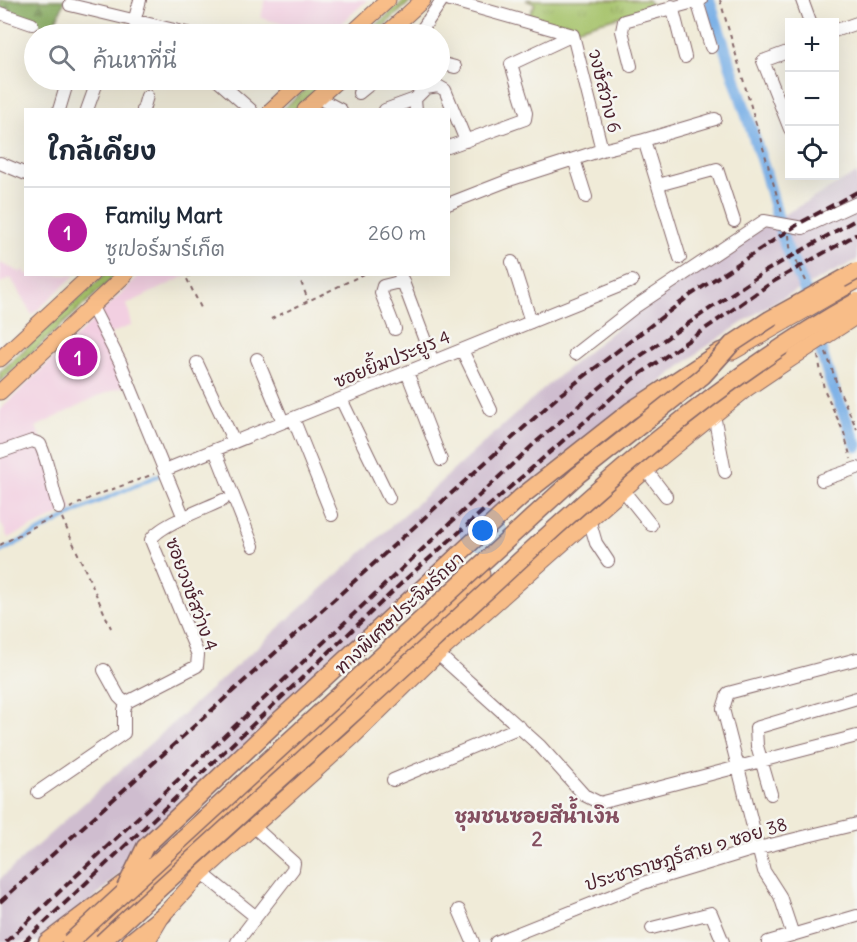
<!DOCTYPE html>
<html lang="th">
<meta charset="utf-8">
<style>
body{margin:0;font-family:Delius,"Playpen Sans Thai",sans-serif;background:#f6f6f7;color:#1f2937}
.controls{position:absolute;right:18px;top:18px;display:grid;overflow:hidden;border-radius:0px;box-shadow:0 6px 24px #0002}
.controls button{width:54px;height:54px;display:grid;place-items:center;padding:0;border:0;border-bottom:2px solid #e0e1e3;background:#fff;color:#1f2937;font:30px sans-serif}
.you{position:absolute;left:483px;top:531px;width:21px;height:21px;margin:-15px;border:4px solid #fff;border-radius:50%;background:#1a73e8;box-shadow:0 0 0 9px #1a73e833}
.badge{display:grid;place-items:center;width:39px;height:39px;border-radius:50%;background:#b5179e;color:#fff;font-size:20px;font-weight:700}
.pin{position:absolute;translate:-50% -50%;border:3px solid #fff;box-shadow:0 2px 6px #0006}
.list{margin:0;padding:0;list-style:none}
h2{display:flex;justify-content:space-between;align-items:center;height:78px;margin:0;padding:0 24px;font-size:26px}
h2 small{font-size:20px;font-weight:400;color:#747a83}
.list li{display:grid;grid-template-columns:39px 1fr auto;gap:18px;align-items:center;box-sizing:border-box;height:90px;padding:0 24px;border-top:2px solid #e0e1e3}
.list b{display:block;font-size:22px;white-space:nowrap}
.list p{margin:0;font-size:20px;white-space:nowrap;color:#747a83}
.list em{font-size:20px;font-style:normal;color:#747a83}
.icon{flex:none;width:33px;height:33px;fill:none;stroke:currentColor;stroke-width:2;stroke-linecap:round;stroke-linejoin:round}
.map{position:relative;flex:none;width:857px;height:942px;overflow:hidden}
.search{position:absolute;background:#fff;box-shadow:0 6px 24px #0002;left:24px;top:24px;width:426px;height:66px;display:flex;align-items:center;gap:15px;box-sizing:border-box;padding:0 21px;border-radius:33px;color:#747a83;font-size:22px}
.panel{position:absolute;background:#fff;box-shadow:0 6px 24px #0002;left:24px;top:108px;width:426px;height:168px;border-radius:0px}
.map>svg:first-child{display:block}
.built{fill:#f2cfe1}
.railway{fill:#cfbdcf}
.grass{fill:url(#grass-tufts);stroke:#78704a;stroke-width:1.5}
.forest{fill:url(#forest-firs);stroke:#676444;stroke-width:1.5}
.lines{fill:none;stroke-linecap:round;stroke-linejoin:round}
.stream{stroke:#77aee6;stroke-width:4}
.canal{stroke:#77aee6;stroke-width:12}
.minor-casing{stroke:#846668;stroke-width:14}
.major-casing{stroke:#846668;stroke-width:17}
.highway-casing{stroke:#846668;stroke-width:19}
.path{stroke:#846668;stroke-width:2;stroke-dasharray:4.5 4.5;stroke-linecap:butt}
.minor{stroke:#fff;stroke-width:12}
.major{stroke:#f8bd88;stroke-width:15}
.highway{stroke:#f8bd88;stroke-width:16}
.rail{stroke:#4a1f2b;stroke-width:4;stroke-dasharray:9 4.5;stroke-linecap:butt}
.major-bridge-casing{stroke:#846668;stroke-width:17;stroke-linecap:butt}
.highway-bridge-casing{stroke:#846668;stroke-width:19;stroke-linecap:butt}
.major-bridge{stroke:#f8bd88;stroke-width:15}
.highway-bridge{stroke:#f8bd88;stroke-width:16}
.labels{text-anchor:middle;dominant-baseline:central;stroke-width:5;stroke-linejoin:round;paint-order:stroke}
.street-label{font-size:18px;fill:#4a1f2b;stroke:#f6f6f2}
.neighbourhood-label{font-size:20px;font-weight:bold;fill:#844f60;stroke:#f6f6f2}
</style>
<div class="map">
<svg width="857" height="942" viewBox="0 0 857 942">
<defs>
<pattern id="grass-tufts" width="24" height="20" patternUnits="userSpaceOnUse" patternTransform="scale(1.5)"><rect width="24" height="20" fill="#a5c269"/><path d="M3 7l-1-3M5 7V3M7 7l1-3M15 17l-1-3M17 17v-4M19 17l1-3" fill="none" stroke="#90a65b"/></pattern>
<pattern id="forest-firs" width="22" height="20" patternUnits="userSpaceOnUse" patternTransform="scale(1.5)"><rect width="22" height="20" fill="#84a85d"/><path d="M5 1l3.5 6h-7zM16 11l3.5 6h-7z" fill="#6e884d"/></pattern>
</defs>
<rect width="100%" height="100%" fill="#f6f6f2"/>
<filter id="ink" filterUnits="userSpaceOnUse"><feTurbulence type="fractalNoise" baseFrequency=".0167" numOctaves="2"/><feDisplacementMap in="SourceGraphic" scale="12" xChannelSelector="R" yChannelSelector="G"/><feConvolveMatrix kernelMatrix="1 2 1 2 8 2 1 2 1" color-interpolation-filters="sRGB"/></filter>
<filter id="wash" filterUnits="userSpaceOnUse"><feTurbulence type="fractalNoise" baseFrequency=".008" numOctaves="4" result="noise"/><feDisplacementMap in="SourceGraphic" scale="24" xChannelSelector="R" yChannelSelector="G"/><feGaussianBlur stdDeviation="1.35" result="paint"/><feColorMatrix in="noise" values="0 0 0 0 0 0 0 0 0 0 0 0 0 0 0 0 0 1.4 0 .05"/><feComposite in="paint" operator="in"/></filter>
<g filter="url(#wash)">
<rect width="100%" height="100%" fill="#f0ebd8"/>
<path class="built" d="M265,0H367L330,34H284L286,25L261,18Z
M0,263L20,272L25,270L26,274L75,275L32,315L11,278L0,283Z
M140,275H188L127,304L132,325L110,334L133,383L98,396L36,427L72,509L8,538L0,521V410Z"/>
<path class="railway" d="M857,173V260L769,305L703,349L551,467L377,624L49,942H0V879L549,384L636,312L759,229Z"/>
<path class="grass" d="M405,0H412L375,34H366Z
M526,0H648L654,7L575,29L528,17L535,4Z
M316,80H327L295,109L282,110Z
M104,275H116L0,382V372Z"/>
<path class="forest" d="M0,0H65L53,28L0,10Z"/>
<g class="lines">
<path class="stream" d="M0,552L80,510L159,475"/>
<path class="canal" d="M709,0L766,174L784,242L818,320L822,354L830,380L857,446"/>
</g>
</g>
<g filter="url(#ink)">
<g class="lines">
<g class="minor-casing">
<path id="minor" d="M450,0L573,35L602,150L644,140L680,258
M802,0L810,22
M697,1L711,47
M70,5L191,34
M672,6L685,57
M0,13L32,24
M134,22L140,0
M834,31L857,23
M419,34L442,0
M790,51L763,61L790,129
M440,63L455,67
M631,66L622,31L624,21L701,0
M217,80L251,110
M408,80L415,86
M359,93L375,80
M318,98L341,110
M59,110L68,80
M87,110L96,85L93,80
M143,110L147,96
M385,110L415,99
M416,110L415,99L426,88L438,86L445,90L466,141
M644,140L715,119
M448,147L525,119L526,113L511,64L573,35
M574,159L586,197
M0,163L26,174
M658,185L717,169L734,221
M448,204L512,179L602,150
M512,262L531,322
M400,274L433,362
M92,307L120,362L184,518
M395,329L381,293L383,286L403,281
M462,350L491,410
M575,354L635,307L764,221L803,228L857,203
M257,359L283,422
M197,363L234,442
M407,372L441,460
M341,399L389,498
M714,415L725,472
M293,418L332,515
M215,450L253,546
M0,452L32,441L40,444C50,465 51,487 59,508
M165,470L632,281
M646,470L666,496
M822,480L857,468
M623,490L651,525
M589,519L596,543L608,561
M438,654L540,746L584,795L600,803L738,767L723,709L728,693L857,659
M104,670L119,697L126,704
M393,780L520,727
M38,792L124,733V710L127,702L197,666L198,655L151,540C158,525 207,508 223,500
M771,794L757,746L756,728L857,698
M254,827L294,863L293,869L256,917
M202,873L256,917L237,942
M459,910L473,942
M652,928L711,913L723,942
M793,935L780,896L764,871L738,767L857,736
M496,942L646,882L758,848L857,824
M768,942L857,916"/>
</g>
<g class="major-casing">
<path id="major" d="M351,34L388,0
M386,34L423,0
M271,110L303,80
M305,110L338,80
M839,291L857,281
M733,352L785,322
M0,359L92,274
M0,392L126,274
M255,789L482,574
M86,942L228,813
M147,942L163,915L202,873L353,737L438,654L646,470L748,388L794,357"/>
</g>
<g class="highway-casing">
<path id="highway" d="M276,723L521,497L630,411L721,351
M214,818L263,782
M47,942L125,883
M130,942L163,915"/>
</g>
<path class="path" d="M720,0L782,213
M789,235L790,247L807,283
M192,274L186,277L202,310
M298,274L308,300
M271,319L364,274
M826,352L839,390L857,429
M818,356L824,389L844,433L851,459
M70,508L94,496L154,474
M62,518L111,628
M0,545L52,517"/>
<use href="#minor" class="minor"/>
<use href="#major" class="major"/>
<use href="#highway" class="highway"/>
<path class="rail" d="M0,902L561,394L692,294L800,223L857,192
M6,942L535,443L624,367L764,272L857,219
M24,942L407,578L633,379L771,283L857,234"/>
<g class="major-bridge-casing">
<path id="major-bridge" d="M785,322L839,291
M794,357L857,316"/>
</g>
<g class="highway-bridge-casing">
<path id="highway-bridge" d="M125,888L145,847L276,723
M70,942L578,475L703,376L732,344L770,319L857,271
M102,942C211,840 324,741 434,640C567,517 697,390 857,301"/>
</g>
<use href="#major-bridge" class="major-bridge"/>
<use href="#highway-bridge" class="highway-bridge"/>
</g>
</g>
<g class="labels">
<g class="street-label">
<text transform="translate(605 91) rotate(76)">วงษ์สว่าง 6</text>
<text transform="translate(392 359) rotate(-22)">ซอยยิ้มประยูร 4</text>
<text transform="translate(192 594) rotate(70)">ซอยวงษ์สว่าง 4</text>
<text transform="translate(399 613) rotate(-43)">ทางพิเศษประจิมรัถยา</text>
<text transform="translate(686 854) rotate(-17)">ประชาราษฎร์สาย ๑ ซอย 38</text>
</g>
<g class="neighbourhood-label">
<text x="537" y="815">ชุมชนซอยสีน้ำเงิน<tspan x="537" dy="23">2</tspan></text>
</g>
</g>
</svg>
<div class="controls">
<button>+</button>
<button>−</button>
<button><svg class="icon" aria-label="locate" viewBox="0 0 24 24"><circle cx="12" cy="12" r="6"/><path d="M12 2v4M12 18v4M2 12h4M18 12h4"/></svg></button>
</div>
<div class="you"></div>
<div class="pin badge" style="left:78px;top:357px">1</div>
<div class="search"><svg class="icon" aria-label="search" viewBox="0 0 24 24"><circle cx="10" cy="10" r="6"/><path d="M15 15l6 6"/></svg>ค้นหาที่นี่</div>
<section class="panel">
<h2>ใกล้เคียง<small></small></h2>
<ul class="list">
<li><span class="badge">1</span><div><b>Family Mart</b><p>ซูเปอร์มาร์เก็ต</p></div><em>260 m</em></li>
</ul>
</section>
</div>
